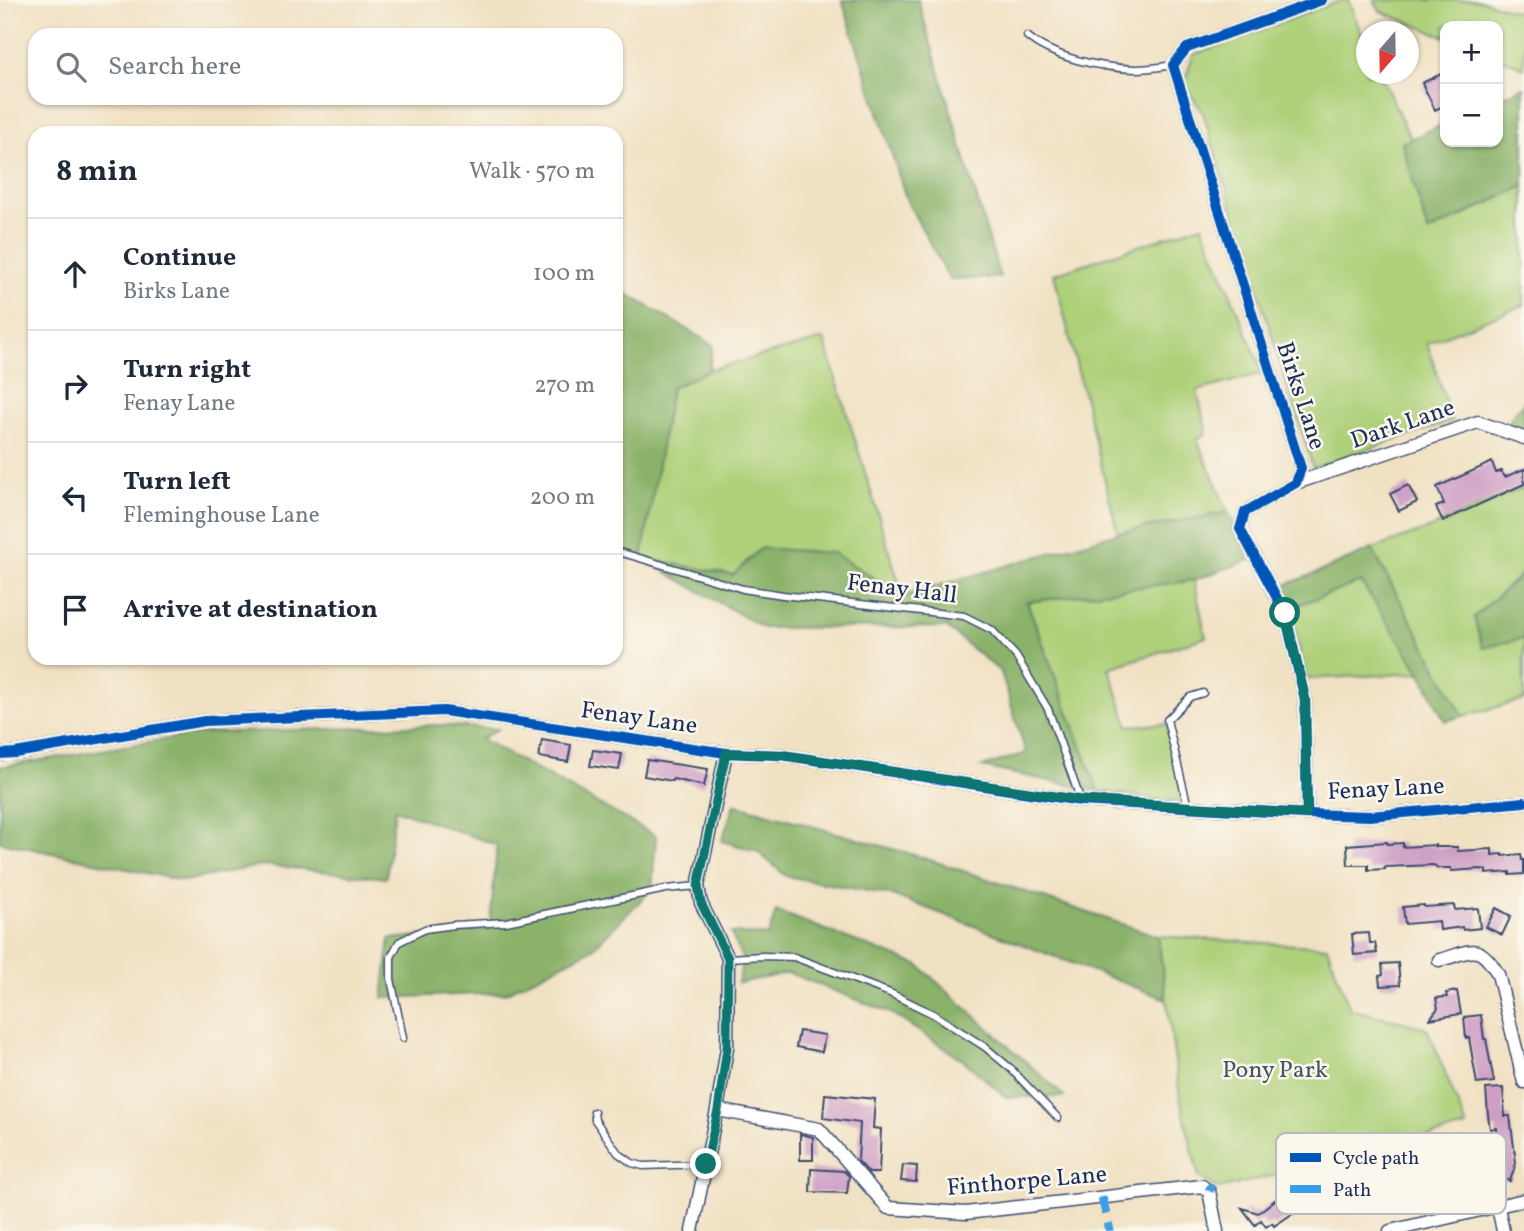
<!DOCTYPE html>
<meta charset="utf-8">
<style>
body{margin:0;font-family:Vollkorn,serif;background:#f2f2f3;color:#1f2937}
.controls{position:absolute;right:21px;top:21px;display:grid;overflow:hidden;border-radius:14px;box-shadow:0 2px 5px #0004}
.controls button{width:63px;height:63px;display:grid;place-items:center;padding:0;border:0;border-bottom:2px solid #e0e1e3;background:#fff;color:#1f2937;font:35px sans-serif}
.compass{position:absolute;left:1356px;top:21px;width:63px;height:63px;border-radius:50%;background:#fff;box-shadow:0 2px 5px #0004;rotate:200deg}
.stop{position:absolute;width:21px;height:21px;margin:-16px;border:5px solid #0f766e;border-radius:50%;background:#fff}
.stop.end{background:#0f766e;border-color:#fff;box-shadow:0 2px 7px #0008}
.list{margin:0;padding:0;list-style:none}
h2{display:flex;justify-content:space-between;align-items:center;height:91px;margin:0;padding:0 28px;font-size:30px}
h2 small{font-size:23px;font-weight:400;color:#747a83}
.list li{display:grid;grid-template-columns:46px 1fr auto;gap:21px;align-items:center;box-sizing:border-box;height:112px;padding:0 28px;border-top:2px solid #e0e1e3}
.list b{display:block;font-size:26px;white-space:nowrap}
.list p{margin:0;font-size:23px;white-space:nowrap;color:#747a83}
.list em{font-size:23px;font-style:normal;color:#747a83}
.icon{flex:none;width:38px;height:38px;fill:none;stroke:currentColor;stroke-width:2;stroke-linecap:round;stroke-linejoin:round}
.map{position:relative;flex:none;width:1524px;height:1231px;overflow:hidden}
.search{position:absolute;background:#fff;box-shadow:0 2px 5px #0004;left:28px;top:28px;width:595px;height:77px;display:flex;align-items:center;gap:18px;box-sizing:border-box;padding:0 24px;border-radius:21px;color:#747a83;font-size:26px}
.panel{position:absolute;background:#fff;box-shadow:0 2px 5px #0004;left:28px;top:126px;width:595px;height:539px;border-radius:21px}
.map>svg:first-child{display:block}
.green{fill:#aed079;stroke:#64806c;stroke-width:2}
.forest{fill:#8ab269;stroke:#527064;stroke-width:2}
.building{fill:#cd9dc5}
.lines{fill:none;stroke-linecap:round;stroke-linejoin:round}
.lane-casing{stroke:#3b4a6d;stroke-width:9}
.street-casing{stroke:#3b4a6d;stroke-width:15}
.lane{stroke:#fff;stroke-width:6}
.street{stroke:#fff;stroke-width:12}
.quiet{stroke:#3b9de6;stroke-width:9;stroke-dasharray:18 9;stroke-linecap:butt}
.cycleway-casing{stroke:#fbf7ec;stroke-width:15}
.cycleway{stroke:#0057b8;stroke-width:10}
.route{stroke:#0f766e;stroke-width:9}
.labels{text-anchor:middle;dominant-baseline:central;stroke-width:5;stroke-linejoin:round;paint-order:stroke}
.street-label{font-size:24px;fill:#1b2f5e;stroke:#fbf7ec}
.park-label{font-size:24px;fill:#405765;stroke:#fbf7ec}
.key{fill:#fbf7ec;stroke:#b8bbc1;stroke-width:2}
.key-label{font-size:19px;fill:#1b2f5e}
</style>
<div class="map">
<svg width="1524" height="1231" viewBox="0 0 1524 1231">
<rect width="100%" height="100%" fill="#fbf7ec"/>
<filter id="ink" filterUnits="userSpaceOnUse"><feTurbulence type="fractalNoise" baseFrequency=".0143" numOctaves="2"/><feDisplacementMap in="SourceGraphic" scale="14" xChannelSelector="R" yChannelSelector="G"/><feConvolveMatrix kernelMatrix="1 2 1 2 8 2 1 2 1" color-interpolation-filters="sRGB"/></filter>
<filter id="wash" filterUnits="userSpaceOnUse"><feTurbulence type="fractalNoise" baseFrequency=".00686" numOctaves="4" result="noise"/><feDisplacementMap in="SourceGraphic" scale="28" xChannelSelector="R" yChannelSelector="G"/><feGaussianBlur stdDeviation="1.57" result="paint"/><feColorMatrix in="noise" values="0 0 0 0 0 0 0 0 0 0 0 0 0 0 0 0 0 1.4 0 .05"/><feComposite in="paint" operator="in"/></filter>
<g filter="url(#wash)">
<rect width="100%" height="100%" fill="#f0e1c3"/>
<path class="green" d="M1343,0H1348L1366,44V74H1380L1411,139L1402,143L1429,232L1524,186V305L1427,343L1452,421L1313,468L1203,113L1184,83L1193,55Z
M1374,0H1480L1524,14V68L1498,57V26H1445V37L1380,11Z
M1202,225L1263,373L1197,391L1207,432L1197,440L1228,512L1118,533L1054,274Z
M824,339L903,596L833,553L733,575L641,558L671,388L709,370Z
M1524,487V572L1474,617L1483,647L1524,638V700L1463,716L1372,549L1431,528Z
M1194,580L1206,637L1109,668L1128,726L1166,724L1187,803L1098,791L1027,602Z
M1361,582L1421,673L1306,679L1290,608Z
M1158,936L1327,947L1350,1009L1427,1028L1467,1127L1219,1189L1199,1177L1180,1098Z"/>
<path class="forest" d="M842,0H918L1000,277L950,280L907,201Z
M1524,87V186L1428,232L1402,143L1445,123V142H1498V99Z
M629,295L713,345L709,370L671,388L642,558L733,575L761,548L833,553L903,596L1118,533L1228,512L1250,560L1194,580L1027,602L1098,791L982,767L1026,753L1001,672L946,627L764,628L641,558L616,557V297Z
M1524,402V433L1514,430L1510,419Z
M1372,549L1463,716L1445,721L1421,673L1361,582L1290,608L1280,587L1326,569Z
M1524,572V638L1483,648L1474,617Z
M440,725L498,729L481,739L656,836L652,889L592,949L505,993L383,998L390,939L490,929L497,845L395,809L386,878L263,865L184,881L0,842V767L203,733Z
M734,804L921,857L1158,936L1166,999L895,896L786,876L757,851L722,841Z
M776,911L918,965L1065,1097H1006L963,1060L891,1013L789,973L738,983L743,960L731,933L768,936Z"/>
<g id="blocks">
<path class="building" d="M1441,74L1445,81V105L1435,110L1422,83Z
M1492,462L1496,473L1501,471L1505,477L1524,469V484L1443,521L1436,507L1444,504L1437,487Z
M1408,485L1417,502L1399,511L1390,494Z
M542,740L571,745L568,762L539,757Z
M593,750L622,754L619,770L590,766Z
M647,760L708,769L704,786L673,779L672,781L644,776Z
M1387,842V844L1403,843V847L1435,845V847H1457L1458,851L1492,849V855L1502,854L1503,856L1521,854L1522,860H1524V874L1510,875V872L1486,874V870L1481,869L1451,871V868H1438L1434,865L1385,867V869L1368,870V865H1348L1347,845Z
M1424,905V907L1454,905L1455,910L1478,908L1480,928L1463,930L1462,927L1440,930L1439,921L1405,924L1403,907Z
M1496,908L1511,916L1502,935L1486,927Z
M1369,933L1370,943H1375L1377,953L1354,955L1352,934Z
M1398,963L1400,985L1380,986L1379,976L1383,975L1382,964Z
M1457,991L1461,1014L1430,1019L1438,1008L1436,998L1447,997L1446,993Z
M1481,1015L1484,1039H1486L1494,1082L1477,1084L1469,1038H1466L1464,1017Z
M799,1031L825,1035L822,1052L796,1047Z
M1503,1088L1505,1116H1510L1516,1163L1510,1181L1494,1176L1499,1159L1496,1128L1490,1129L1488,1115L1486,1089Z
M825,1094L875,1099L873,1128L881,1129L879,1173H869L858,1161L860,1123L823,1118Z
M800,1134L813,1137V1160H800Z
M903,1165L917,1166L916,1182L901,1181Z
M811,1169L844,1171L849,1176L847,1193L810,1192Z
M1470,1170L1476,1190L1464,1193V1190L1437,1197L1436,1194L1409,1201L1408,1197L1400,1199V1198L1336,1213L1335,1208L1312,1213L1311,1210L1292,1214L1274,1226L1272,1223L1266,1227L1261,1220L1255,1225L1242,1208L1258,1213L1275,1200L1328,1189L1327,1185L1364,1177L1365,1182L1378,1180L1383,1182L1406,1177L1407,1180L1415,1179L1416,1182Z"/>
</g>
</g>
<g filter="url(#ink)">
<use href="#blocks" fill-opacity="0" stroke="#3b4a6d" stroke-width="2"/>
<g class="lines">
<g class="lane-casing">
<path id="lane" d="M1027,36C1052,58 1103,68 1135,69C1148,69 1161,67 1173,65
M616,551L743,589L783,595L964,616L992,630L1016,656L1048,709L1081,801
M1188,807L1167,720L1190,697L1203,693
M728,958L763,956L794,957L890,993L933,1014L985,1047L1010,1068L1058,1118
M403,1038L391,979V957L399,942L425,929L454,925L506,922L666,889L698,886
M594,1112L595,1120L618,1153L632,1163L643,1166L706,1164"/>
</g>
<g class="street-casing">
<path id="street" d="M1296,483L1478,422L1524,438
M0,754L15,753L205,721L444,711L726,753L782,755L1081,801L1307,814L1370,816L1524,802
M1307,814L1305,699L1285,613L1240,529L1245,512L1296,483L1301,468L1173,65L1187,48L1322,0
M1439,960C1470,953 1477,939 1498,974L1524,1082
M717,1110L819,1129L888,1208L966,1213L1202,1186L1209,1191L1217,1231
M1498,1207L1503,1231
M692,1231L717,1110L727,1048L728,958L701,903L698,886L726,753
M1390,1231L1524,1200"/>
</g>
<use href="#lane" class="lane"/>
<use href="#street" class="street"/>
<path class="quiet" d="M1209,1191L1212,1185
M1102,1197L1110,1231"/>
<g class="cycleway-casing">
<path id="cycleway" d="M0,754L15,753L205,721L444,711L726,753L782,755L1081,801L1307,814L1370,816L1524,802
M1307,814L1305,699L1285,613L1240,529L1245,512L1296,483L1301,468L1173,65L1187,48L1322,0"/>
</g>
<use href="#cycleway" class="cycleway"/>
</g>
</g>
<g class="lines" filter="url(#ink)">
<path class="route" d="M706,1164L718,1110L727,1048L728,958L701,903L698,886L726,753L782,755L1081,800L1307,814L1305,699L1285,613"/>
</g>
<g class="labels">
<g class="street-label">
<text transform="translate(1300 396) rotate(72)">Birks Lane</text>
<text transform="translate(1403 425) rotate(-19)">Dark Lane</text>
<text transform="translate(902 590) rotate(7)">Fenay Hall</text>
<text transform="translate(639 719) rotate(8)">Fenay Lane</text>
<text transform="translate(1386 790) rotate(-3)">Fenay Lane</text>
<text transform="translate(1027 1182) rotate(-5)">Finthorpe Lane</text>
</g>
<g class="park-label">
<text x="1275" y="1071">Pony Park</text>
</g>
</g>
<rect x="1276" y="1133" width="230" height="81" rx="10" class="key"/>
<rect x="1290" y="1153" width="31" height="9" fill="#0057b8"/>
<rect x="1290" y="1185" width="31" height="8" fill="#3b9de6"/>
<g class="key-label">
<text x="1333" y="1164">Cycle path</text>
<text x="1333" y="1196">Path</text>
</g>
</svg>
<div class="controls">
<button>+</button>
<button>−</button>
</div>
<svg class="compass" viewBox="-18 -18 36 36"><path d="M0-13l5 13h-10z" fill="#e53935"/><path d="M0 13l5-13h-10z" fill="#747a83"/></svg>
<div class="stop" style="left:1285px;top:613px"></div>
<div class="stop end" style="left:706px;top:1164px"></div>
<div class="search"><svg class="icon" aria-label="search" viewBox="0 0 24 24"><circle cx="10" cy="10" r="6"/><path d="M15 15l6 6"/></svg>Search here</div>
<section class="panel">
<h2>8 min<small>Walk · 570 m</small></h2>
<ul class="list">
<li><svg class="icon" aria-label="ahead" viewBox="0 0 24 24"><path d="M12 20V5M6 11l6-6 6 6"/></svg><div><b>Continue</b><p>Birks Lane</p></div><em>100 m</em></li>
<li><svg class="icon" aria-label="right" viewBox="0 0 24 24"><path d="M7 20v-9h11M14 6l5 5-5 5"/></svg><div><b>Turn right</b><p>Fenay Lane</p></div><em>270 m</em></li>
<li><svg class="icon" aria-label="left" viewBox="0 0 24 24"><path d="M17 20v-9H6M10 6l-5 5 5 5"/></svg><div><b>Turn left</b><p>Fleminghouse Lane</p></div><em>200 m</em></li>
<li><svg class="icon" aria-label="arrive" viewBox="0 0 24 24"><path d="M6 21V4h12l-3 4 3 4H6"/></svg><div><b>Arrive at destination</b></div></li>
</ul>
</section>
</div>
